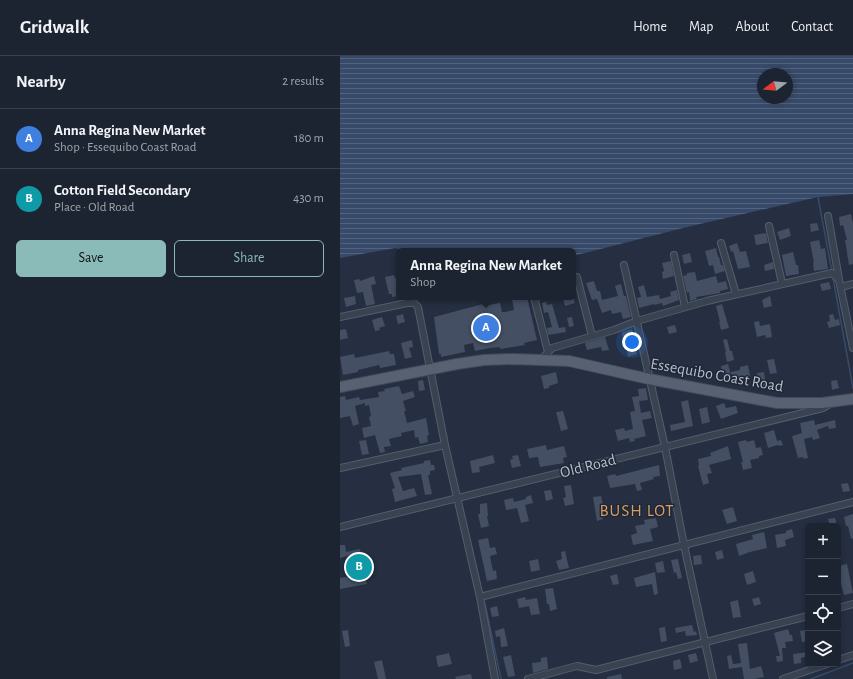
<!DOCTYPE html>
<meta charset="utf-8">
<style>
body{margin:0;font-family:"Alegreya Sans",sans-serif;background:#252b39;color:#f1f3f6}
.controls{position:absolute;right:12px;bottom:12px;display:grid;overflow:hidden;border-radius:6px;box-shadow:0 2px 6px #0003}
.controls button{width:36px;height:36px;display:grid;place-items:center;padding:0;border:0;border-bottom:1px solid #3a404d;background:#1c2331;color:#f1f3f6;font:20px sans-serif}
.compass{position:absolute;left:417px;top:12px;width:36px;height:36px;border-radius:50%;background:#1c2331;box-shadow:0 2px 6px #0003;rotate:254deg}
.you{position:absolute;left:292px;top:286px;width:14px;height:14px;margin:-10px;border:3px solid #fff;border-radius:50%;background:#1a73e8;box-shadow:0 0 0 6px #1a73e833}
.badge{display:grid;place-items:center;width:26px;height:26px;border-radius:50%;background:#8bbbb9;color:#fff;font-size:13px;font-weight:700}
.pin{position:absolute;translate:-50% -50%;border:2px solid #fff;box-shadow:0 1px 4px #0006}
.popup{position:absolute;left:56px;top:192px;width:180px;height:52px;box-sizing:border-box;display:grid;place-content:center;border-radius:6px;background:#1c2331;filter:drop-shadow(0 1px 3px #0005);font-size:13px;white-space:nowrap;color:#a0a4ab}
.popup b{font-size:15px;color:#f1f3f6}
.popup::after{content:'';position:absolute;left:50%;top:100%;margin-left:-8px;border:8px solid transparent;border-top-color:#1c2331}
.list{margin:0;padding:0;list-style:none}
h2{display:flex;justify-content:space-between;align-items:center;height:52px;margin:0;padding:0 16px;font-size:17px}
h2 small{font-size:13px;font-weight:400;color:#a0a4ab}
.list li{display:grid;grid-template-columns:26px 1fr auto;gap:12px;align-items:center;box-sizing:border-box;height:60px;padding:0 16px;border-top:1px solid #3a404d}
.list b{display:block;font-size:15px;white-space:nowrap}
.list p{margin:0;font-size:13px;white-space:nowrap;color:#a0a4ab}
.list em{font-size:13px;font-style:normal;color:#a0a4ab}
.actions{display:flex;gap:8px;padding:12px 16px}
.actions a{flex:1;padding:9px 0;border:1px solid #8bbbb9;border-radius:6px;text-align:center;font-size:14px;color:#8bbbb9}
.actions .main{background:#8bbbb9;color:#111}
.icon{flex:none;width:22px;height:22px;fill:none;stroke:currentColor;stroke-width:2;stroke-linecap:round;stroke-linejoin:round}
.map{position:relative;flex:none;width:513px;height:623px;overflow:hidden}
header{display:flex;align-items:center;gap:24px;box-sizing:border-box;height:56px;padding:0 20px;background:#1c2331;border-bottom:1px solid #3a404d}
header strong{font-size:19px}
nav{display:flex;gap:22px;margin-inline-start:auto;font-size:14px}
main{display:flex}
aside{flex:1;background:#1c2331}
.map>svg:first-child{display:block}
.water{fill:url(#water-rules);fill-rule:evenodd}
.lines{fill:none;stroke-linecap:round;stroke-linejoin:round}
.stream{stroke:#384a69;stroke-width:1.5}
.building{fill:#444f63}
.minor-casing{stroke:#545d6b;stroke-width:8}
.primary-casing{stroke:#434b5a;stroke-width:12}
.minor{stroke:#394251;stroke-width:6}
.primary{stroke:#576171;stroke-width:10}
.labels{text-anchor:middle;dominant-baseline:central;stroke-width:3;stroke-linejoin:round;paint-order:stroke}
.street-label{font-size:16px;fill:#b6bdcb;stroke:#1e2736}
.neighbourhood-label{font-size:17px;letter-spacing:1px;fill:#d89d64;stroke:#1e2736}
</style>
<header>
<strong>Gridwalk</strong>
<nav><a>Home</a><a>Map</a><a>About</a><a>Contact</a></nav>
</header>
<main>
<aside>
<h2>Nearby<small>2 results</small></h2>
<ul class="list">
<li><span class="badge" style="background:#3f7fe0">A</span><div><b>Anna Regina New Market</b><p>Shop · Essequibo Coast Road</p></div><em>180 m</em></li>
<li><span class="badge" style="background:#0f9aa8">B</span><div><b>Cotton Field Secondary</b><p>Place · Old Road</p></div><em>430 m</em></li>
</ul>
<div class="actions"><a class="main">Save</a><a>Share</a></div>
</aside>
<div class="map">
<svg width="513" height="623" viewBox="0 0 513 623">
<defs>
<pattern id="water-rules" width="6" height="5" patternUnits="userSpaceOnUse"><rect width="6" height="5" fill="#384a69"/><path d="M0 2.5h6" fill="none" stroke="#53627d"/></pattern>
</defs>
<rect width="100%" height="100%" fill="#252f41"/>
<path class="water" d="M0,0H513V138L478,141L347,171L233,200V195H73L55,192L0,202ZM423,18H447V42H423Z"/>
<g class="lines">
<path class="stream" d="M478,141L492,216
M493,222L513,332
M145,548L161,623
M471,623L513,607"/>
</g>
<path class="building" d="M511,158L513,167V208L509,209L505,184H507L503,169L500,170L499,161Z
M477,167L479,174L471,176L470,168Z
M449,172L451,180L440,184L437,176Z
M426,177L428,187L416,189L414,179Z
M479,184L481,193L485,192L488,213L474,215L473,207H474L470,186Z
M397,187L400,196L406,195L410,211L398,213L393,195L391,196L389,190Z
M376,192L378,201H379L381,209H383L385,215L375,218L373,209L369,210L365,195Z
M453,196L456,209H458L459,218L446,220L442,199Z
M350,197L352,206L344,208L342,199Z
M331,205L334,220L323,223L322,216L324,215L322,207Z
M433,206L434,213L425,215L424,209Z
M355,216L357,225L376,220L378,227L386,225L388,233L380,235V237L356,241L357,243L350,245L349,236L347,237L343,220L347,219V217Z
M54,219L55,222L59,221V240L52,241V238H49L45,221Z
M34,220L36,228L31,229L35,248L26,250L23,236L17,237L14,224L19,223L20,225Z
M254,225L257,235H260L262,244L278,240L275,230L281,228L284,240H286L291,261L283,263L281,256L272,258L271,254L262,257L257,243L252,244L246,227Z
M489,226L491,233L482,235L480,228Z
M304,229L307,241L319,239L320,243L331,240L330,236L337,234L339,244L323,250L322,247L314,249V248L299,252L297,242L301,241L298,231Z
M15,240L16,248L6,251L4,242Z
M430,240L432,250L424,252L422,244Z
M179,241H187L197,284L184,287L185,289L160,293V291L150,292L135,295L133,287L124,289L125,296L101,301V298H99L94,261L143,248V250L160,247L162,256H165L174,254L172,243Z
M233,241L235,247L225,250L223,242Z
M206,246L207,249L212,248L219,272L225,271L226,276L208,279L207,272L212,271L208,256L204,257L202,247Z
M382,248L389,272L381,274L379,266H380L376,250Z
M63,258L65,266L58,268L56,260Z
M493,258L495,264L499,263L500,269L489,272L487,266L490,265L489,259Z
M42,261L45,270L39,272L40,274L35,275L32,264Z
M232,261L234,270L229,271L227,262Z
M419,265L420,270L430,268L432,281L426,282L425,279L417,281L414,266Z
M335,269L337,276L329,278L327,271Z
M6,273L8,282L0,284V274Z
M292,273L293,278H292L297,298L288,301L285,280L282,281V276Z
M265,281L269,294L262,295L261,291L247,294L245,287Z
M387,283L390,295H392L394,304L387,306L385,296H386L383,284Z
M72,284L73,291L69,292L72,301L65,303L61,287Z
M49,295L50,298H54L56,309L40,312L39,309L18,314V316L3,319L0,301L14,298L15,302Z
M434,303L437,317L430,318L427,304Z
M388,308L391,319L383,321L381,310Z
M408,309L410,320L399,323V324L393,325L391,316L400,314V311Z
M216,316L218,327L209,330V332L204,333L201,320Z
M424,316L426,330L419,331L417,317Z
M83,324L85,334L79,335L78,325Z
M497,324L499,332L492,334L491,325Z
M59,330L62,338L73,335L75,341L63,345L66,355H64L67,367L86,362L89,379L87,380L88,386L80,388L78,381L75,382L74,374L61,377L62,380L49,383L51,390L44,391L45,396L40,397L35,379L24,382L22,372L31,370L29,361L31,360L29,349L25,350V347L15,350L19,368L13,370L10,360L0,362V341L5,340L6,344L19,341L20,344L39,341L38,336L45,335L44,333Z
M306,332L308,344L299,345L301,357L310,355L312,362L302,364L306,380L294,383L295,385L290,386L289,382L278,385L275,374L284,372L285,375L293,373L290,356L295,355L292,341L299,340L298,333Z
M348,344L353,370L331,375L330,369L345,366L341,346Z
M384,347L386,352L396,350L398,357L381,363L376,350Z
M367,351L370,366L362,368L359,353Z
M223,355L228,373L221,375L216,356Z
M474,364L475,369L495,364L496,372L489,373L488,370L477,374L480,382L473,384L472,381L464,383L468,402L464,403L463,401L458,402L452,380L462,377L460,367Z
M434,374L437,385L441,384L443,389L439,390L438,389L428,392L424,377Z
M26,384L29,398L22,399L19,385Z
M406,384L407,386L414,384L416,392L421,391L423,399L419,400V402L410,404L412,412L403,414L401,406H403L398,386Z
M206,389L207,394L224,390L227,401L223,402L224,407L200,411L198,401L189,402L187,393Z
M388,390L391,403L369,409L372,417L367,418L369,427L363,429L358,410L359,409L358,403L371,400L370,397Z
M153,399L155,407L139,411L140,416L132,417L130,405Z
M178,399L181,410L172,412L170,404L173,403L172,400Z
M90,404L91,409H94L95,414L90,415V419H88L92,438L85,439L81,418L58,421L63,435L74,432L77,440L55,446L52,433L55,432L50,417L62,414L61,412L84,407V405Z
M319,409L320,420L313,421L314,423L300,427L302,434L297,435L295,428L270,432L267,420L275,418L276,420Z
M508,427L510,435L503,436L501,428Z
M231,429L234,448L225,450L223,442L226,441L224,430Z
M211,434L213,443L206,445L204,435Z
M191,439L193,447L185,449L189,465L181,467L177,452L166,454L164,444L173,442L174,446L186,443V441Z
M261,440L264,453H261L263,463L257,465L253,441Z
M147,447L148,460H147L149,470L141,472L138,458H140V448Z
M393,451L397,465L387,468L382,454Z
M513,458V482L511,483L508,470H506L504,461Z
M316,462L318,471L310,473L313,485L293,489L291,479L297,477L295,470L305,468L304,464Z
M495,462L497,470H490L488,463Z
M452,473L454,481L445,484L446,490L437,492L435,479L446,477V475Z
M424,476L427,492L410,496L399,500L396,488L413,483L412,479Z
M148,482L150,492L155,491L157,498L150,500L153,515L156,514L157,523L147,525L138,484Z
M0,489H5L6,496L20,493L27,528L0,533V522L16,519L12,499L0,502Z
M382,494L384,502L377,504L375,496Z
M225,495L229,512L219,514L216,505L222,503L221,496Z
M361,499L362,508L354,509L353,500Z
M198,503L200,514L191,516L189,505Z
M338,503L342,522L338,523L336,516L334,517L331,504Z
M323,505L325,516L317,517L315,507Z
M507,508L513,537L504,539L498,516V510Z
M413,515L416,526L407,529L404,518Z
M315,516L318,538L314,539L312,528L296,531L294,522Z
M277,518L279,528L273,529L270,520Z
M213,532L217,553L210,555L209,548H207L205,533Z
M185,541L186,544L197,542L200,558L191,559L189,550L179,552L177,543Z
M419,541L421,548L414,550L412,543Z
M398,544L401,561L393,562L390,546Z
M157,550L159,560L152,561L150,552Z
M352,569L354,576L356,575L357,579L346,580L345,575L336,577L335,572Z
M325,571L327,585L321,586L319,572Z
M164,572L168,590L161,591L160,580L156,581L155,575Z
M448,573L450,579H452L453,585L445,586L446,592H442L443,605L437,606L436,600H440L434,577Z
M8,574L10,590L5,591L2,575Z
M466,574L468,585L462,586L460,575Z
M407,587L410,613L421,610L424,621L415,623H404L402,611L389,613L387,600L391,599L393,608L401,607L398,588Z
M468,596V600L461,602V607L454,608L453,598Z
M109,597L112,608L98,611L96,600Z
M356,597L358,605L350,607L348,599Z
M171,599L175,620L168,621L163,601Z
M207,601L208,613L193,617L192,607L201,606V602Z
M340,603L342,612L334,614L333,605Z
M42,604L46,623H38L34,606Z
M131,618L132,623H116L115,621Z
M281,618L282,623H267V621Z"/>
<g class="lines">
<g class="minor-casing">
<path id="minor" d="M488,160L499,223
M429,170L442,227
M381,187L396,238
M334,199L345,251
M284,209L325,391L344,489L373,623
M237,221L252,280
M501,231L513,228
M194,241L208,296
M0,261L67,247H74L78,251L105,389L140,541L155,623
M201,304L212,292L274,274L297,265L367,245L492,217L499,224L513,292
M0,412L105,389
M0,471L483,352L490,348
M140,541L513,446
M498,552L513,548
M498,604L513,599
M188,623L237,610L256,614L468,560
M443,623L487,608"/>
</g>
<g class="primary-casing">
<path id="primary" d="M0,331L117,308L144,304L173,303L229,305L309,323L437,347H482L513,343"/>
</g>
<use href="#minor" class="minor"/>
<use href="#primary" class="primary"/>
</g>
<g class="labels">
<g class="street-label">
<text transform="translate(377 319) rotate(10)">Essequibo Coast Road</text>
<text transform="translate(248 410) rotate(-14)">Old Road</text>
</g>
<g class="neighbourhood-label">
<text x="297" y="454">BUSH LOT</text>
</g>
</g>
</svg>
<div class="controls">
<button>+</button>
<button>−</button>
<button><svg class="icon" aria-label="locate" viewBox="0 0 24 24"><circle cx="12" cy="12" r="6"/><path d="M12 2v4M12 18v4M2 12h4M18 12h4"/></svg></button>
<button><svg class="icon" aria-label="layers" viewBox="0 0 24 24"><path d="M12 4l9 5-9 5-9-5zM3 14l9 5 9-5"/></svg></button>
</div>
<svg class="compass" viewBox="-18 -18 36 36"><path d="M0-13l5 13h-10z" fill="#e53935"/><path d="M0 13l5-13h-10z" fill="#a0a4ab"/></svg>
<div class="you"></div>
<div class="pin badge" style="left:146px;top:272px;background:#3f7fe0">A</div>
<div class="popup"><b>Anna Regina New Market</b>Shop</div>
<div class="pin badge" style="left:19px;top:511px;background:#0f9aa8">B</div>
</div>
</main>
